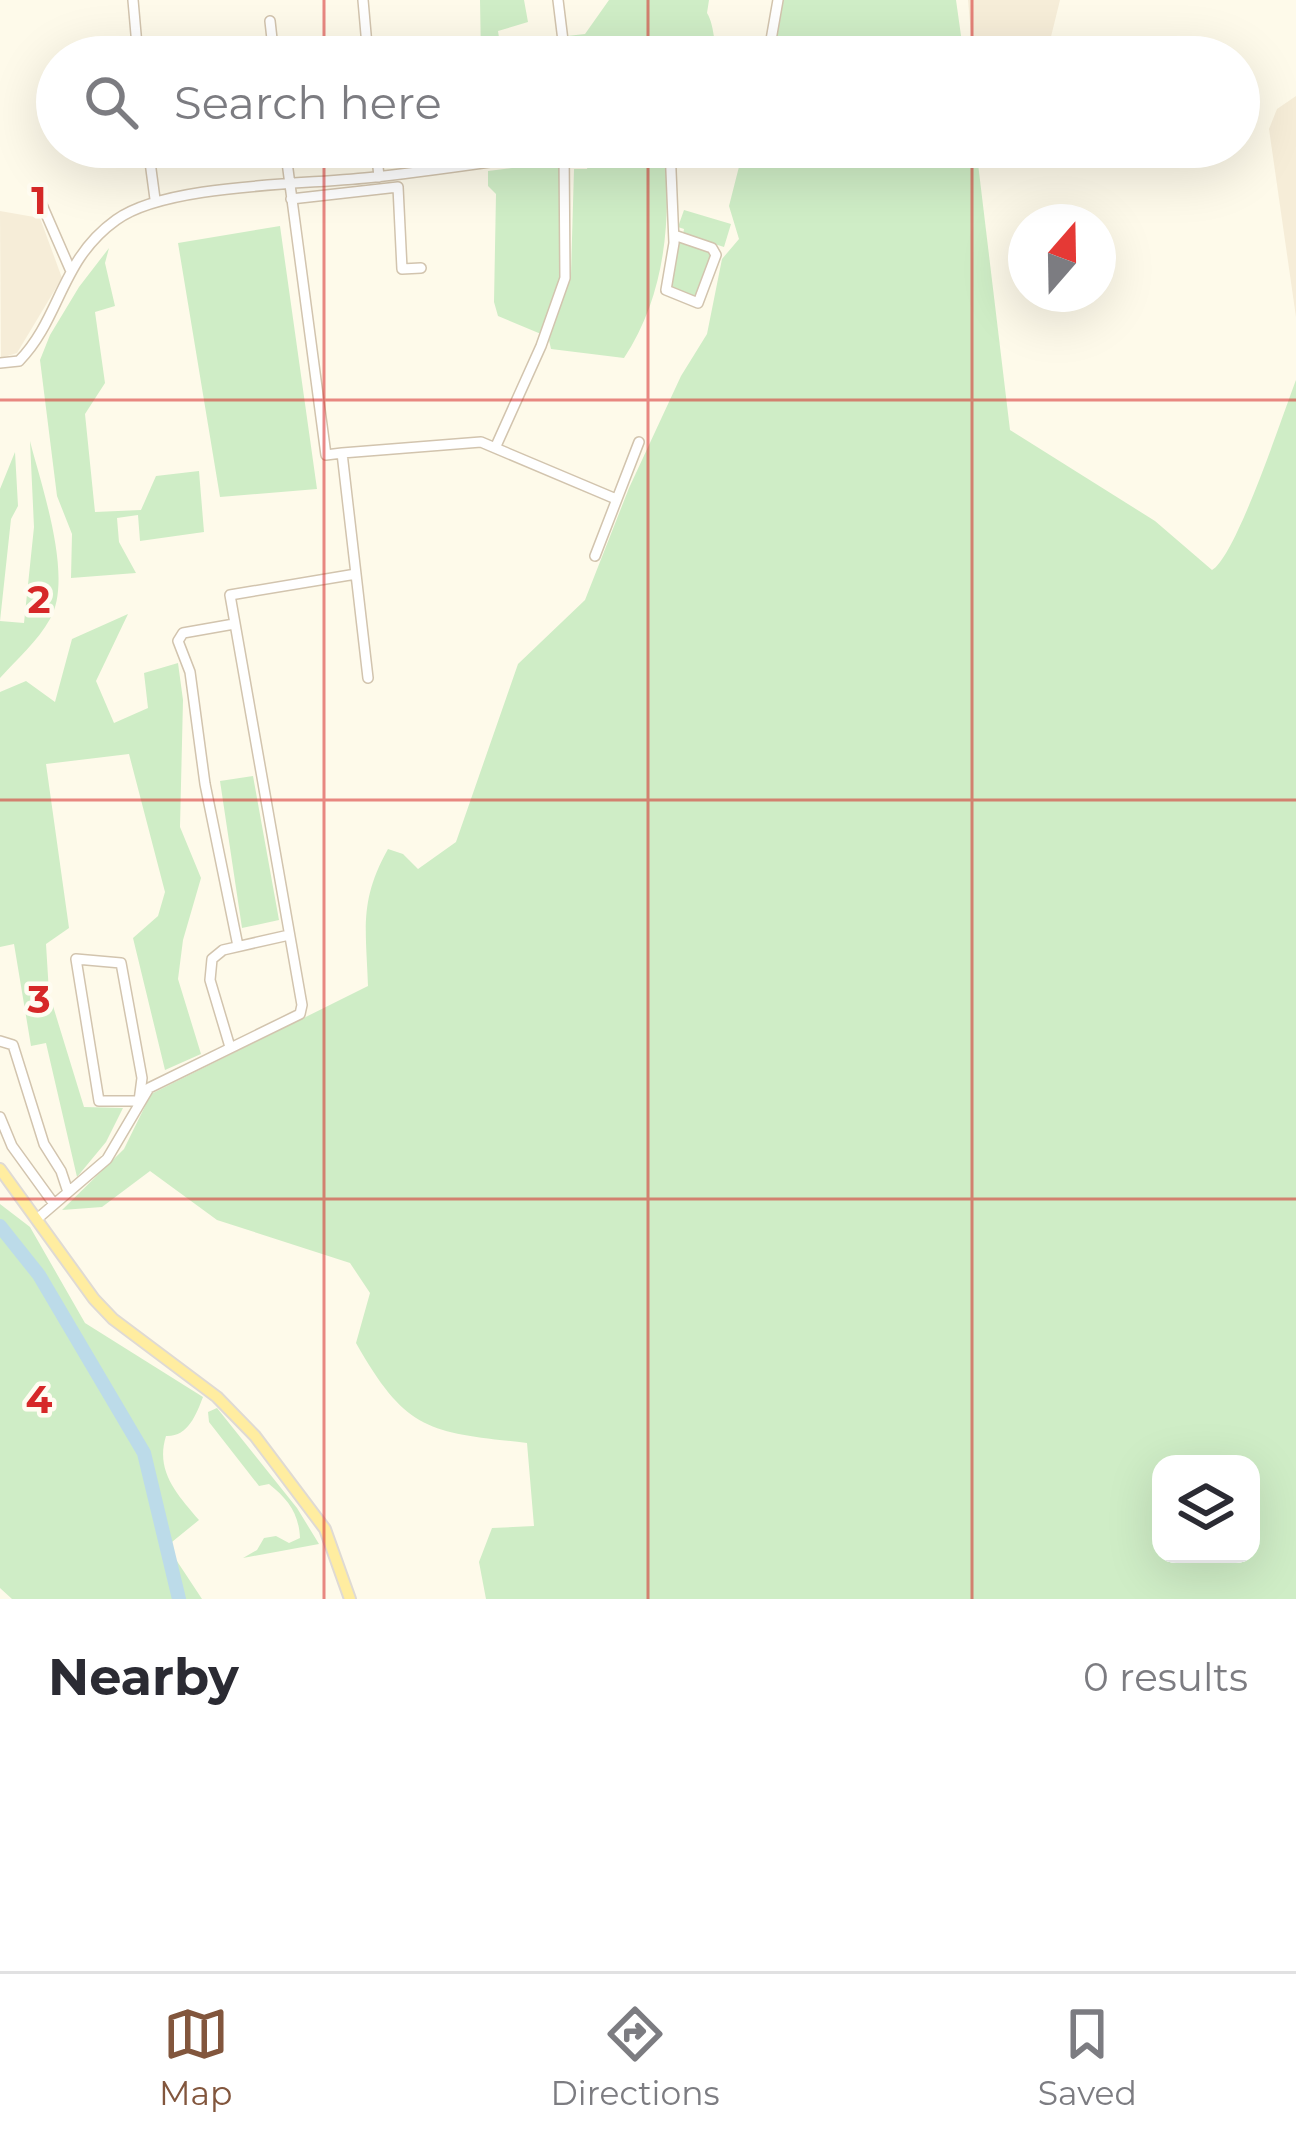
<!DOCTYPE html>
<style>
body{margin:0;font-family:Montserrat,sans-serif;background:#f7f7f7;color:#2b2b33}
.controls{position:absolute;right:36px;bottom:36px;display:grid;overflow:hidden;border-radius:24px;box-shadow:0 12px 48px #0002}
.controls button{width:108px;height:108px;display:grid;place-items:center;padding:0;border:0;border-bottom:3px solid #e1e1e2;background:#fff;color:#2b2b33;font:60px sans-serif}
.compass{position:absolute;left:1008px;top:204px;width:108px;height:108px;border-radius:50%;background:#fff;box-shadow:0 12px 48px #0002;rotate:20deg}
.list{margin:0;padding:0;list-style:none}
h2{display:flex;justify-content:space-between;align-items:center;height:156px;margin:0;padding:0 48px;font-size:51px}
h2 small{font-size:39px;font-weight:400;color:#7c7c81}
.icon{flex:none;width:66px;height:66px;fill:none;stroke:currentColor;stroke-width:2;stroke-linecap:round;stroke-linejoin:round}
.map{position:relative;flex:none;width:1296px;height:1599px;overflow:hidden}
.search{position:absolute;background:#fff;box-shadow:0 12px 48px #0002;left:36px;right:36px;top:36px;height:132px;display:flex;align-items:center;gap:30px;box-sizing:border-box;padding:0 42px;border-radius:66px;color:#7c7c81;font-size:45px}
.sheet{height:372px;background:#fff}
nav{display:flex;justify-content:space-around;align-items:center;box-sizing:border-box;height:168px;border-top:3px solid #e1e1e2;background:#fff;font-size:33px;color:#7c7c81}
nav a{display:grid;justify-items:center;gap:6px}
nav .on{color:#82563d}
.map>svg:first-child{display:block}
.residential{fill:#f6edd8}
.green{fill:#cfedc6;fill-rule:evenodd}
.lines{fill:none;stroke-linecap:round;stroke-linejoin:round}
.river{stroke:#bcdbe9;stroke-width:14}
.minor-casing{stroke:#d2c4ae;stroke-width:12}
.major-casing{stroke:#dfdad4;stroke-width:14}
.minor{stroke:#fff;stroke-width:9}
.major{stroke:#ffeda0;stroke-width:10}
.grid{fill:none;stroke:#d62828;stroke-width:3;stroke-opacity:0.55}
.grid-label{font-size:39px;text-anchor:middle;font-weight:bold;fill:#d62828;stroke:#fffcf1;stroke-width:9;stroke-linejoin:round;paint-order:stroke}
</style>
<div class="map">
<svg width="1296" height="1599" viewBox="0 0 1296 1599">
<rect width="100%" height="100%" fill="#fefaea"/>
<path class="residential" d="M968,0H1060L1046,57H973Z
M1296,96V317L1269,129L1277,109Z
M0,211L40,218L62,278L17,353L1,358Z"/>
<path class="green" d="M480,0H524L528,22L498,31L502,57H481Z
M609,0H709L707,13C716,28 711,44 723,57H570L567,36L585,34Z
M778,0H956L964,57H768Z
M664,147C672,220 665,296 624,358L551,349L549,340L571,274L574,169H587L589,161Z
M744,147H976L1010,430L1155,521L1212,570C1236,557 1283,414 1296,380V1599H486L479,1562L492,1528L534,1526L527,1443C430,1432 407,1433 356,1343L370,1293L350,1263L217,1220L150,1171L102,1207L62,1210L124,1149L151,1094L368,986C366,928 359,901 388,849L403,854L418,869L456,842L518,664L585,600L629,488L681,376L707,334L722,259L739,239L729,206ZM1161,1464H1251V1554H1161Z
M560,162V279L541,334L498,316L494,302L496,194L488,186V171Z
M684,210L731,224L724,247L683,234L684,229L678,227Z
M280,226L317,489L220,497L178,243Z
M679,242L709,250L711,259L697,298L669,286Z
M109,248L105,263L115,306L95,312L105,383L85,414L95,512L141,510L156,476L199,471L204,532L140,541L138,515L117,518L119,542L136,573L71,578L72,534L57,496L40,360L50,335L79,287Z
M30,441C41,485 74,578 50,619C38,641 16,660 0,678V489L15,452L18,506L11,519L0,621L24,623L34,527Z
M128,614L96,681L114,723L148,708L144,673L178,663L183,700L180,827L201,878L183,940L178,979L201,1054L165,1070L133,938L158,916L165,892L129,754L46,764L69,928L46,944L49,993L84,1107L123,1108L106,1142L77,1177L46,1043L31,1046L14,944L0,947V692L26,681L55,702L72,639Z
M253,776L279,920L242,928L220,781Z
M0,1204L30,1227L85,1323L203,1397C196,1415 188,1437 166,1436C155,1471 177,1494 199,1520L167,1546L202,1599H12L0,1588Z
M217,1408L297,1508L319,1544L243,1558L257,1550L264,1538L276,1536L289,1543L300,1538C299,1514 288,1499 269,1484L259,1486L209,1422L208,1412Z"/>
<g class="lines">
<path class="river" d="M0,1226L39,1275L144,1453L179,1599"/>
<g class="minor-casing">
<path id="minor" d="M133,0L138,57
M363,0L368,57
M558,0L565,57
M270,21L274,57
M768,57L778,0
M148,147L155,199
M285,147L326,455L342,453L368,678
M376,147L379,177
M670,147L674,243L666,290L698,303L716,255L712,248L674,235
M39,198L70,269
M291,199L398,187L402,269L421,268
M0,363L19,361C61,318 60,260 116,220C166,183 308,185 375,177C447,169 520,158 592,147
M496,446L541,346L565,278L564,151
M342,453L481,442L616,499
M595,556L639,442
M234,624L183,633L178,641L190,672L205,784L238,946
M76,959L121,963L142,1078L139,1101H99Z
M0,1041L13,1045L44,1144L61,1171L68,1192
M230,1047L210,980L212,959L223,950L289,935
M0,1117L12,1146L54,1204
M37,1219L107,1159L149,1088L300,1014L302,1005L230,595L356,574"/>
</g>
<g class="major-casing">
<path id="major" d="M0,1169L94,1299L113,1319L217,1397L255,1436L325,1529L350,1599"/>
</g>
<use href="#minor" class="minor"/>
<use href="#major" class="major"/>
</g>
<path class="grid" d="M324,0V57M648,0V57M972,0V57M324,147V1599M648,147V1599M972,147V1599M0,400H1296M0,800H1296M0,1199H1296"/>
<g class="grid-label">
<text x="39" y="214">1</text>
<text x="39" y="613">2</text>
<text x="39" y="1013">3</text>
<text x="39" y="1413">4</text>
</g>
</svg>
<div class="controls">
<button><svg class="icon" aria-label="layers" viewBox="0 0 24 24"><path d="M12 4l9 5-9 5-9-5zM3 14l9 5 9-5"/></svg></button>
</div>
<svg class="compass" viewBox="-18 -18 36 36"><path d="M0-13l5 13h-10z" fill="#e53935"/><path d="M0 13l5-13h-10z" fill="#7c7c81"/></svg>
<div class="search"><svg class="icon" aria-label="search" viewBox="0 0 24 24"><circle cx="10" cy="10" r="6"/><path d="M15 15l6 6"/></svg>Search here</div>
</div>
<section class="sheet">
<h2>Nearby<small>0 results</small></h2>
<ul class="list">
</ul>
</section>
<nav>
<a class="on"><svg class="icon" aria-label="map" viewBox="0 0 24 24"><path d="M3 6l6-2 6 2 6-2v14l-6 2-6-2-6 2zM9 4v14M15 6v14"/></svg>Map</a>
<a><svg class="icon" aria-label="directions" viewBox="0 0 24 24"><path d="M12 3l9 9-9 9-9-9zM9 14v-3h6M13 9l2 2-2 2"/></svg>Directions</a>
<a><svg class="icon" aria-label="saved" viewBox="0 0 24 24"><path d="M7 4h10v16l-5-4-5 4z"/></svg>Saved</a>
</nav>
